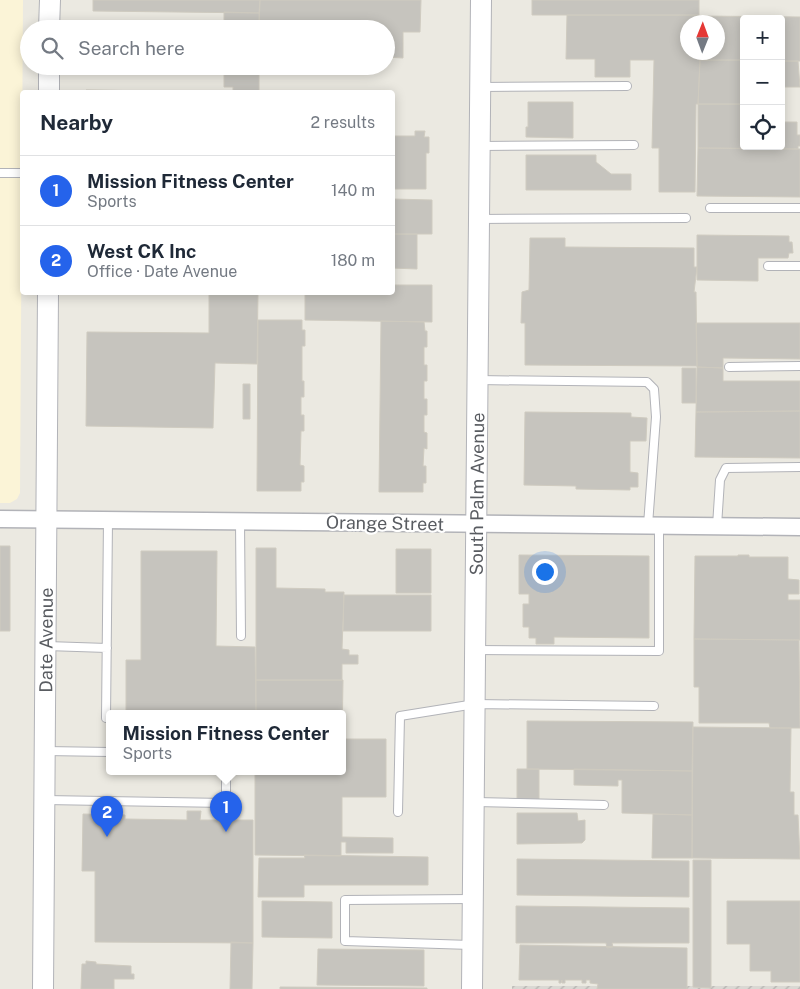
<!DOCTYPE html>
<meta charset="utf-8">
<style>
body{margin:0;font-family:"Public Sans",sans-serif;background:#f6f6f7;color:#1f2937}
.controls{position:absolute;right:15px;top:15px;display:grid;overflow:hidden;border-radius:5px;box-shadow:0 2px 12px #0003}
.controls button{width:45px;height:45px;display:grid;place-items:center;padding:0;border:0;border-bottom:1px solid #e0e1e3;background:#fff;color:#1f2937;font:25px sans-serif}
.compass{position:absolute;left:680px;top:15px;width:45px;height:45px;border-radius:50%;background:#fff;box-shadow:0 2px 12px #0003;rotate:1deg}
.you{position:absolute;left:544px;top:571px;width:18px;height:18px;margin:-12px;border:4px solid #fff;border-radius:50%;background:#1a73e8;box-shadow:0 0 0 8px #1a73e833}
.badge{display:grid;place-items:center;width:32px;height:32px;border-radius:50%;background:#2563eb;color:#fff;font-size:16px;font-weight:700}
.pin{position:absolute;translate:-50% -41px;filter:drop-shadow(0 1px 2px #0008)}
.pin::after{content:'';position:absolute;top:26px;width:18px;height:15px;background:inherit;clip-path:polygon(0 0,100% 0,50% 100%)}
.popup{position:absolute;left:106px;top:710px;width:240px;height:65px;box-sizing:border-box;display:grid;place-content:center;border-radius:5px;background:#fff;filter:drop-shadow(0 1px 4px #0005);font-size:16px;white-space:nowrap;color:#747a83}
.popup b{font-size:19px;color:#1f2937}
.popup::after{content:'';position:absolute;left:50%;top:100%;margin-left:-10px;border:10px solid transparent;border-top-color:#fff}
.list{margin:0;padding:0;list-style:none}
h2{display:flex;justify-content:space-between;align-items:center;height:65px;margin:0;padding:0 20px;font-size:21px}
h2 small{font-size:16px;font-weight:400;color:#747a83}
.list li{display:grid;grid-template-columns:32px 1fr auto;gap:15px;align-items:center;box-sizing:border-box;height:70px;padding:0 20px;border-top:1px solid #e0e1e3}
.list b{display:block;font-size:19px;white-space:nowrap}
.list p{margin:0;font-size:16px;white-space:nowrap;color:#747a83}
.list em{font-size:16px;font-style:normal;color:#747a83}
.icon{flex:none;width:28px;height:28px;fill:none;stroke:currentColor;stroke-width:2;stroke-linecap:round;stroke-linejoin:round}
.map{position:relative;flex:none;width:800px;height:989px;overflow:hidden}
.search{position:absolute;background:#fff;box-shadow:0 2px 12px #0003;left:20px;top:20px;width:375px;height:55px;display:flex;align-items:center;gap:12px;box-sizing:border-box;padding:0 18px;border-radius:28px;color:#747a83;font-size:19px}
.panel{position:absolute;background:#fff;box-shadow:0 2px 12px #0003;left:20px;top:90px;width:375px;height:205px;border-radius:5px}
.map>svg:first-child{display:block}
.commercial{fill:#fbf4d7}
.industrial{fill:url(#industrial-furrows)}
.building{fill:#c6c4be;stroke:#cfcbc0}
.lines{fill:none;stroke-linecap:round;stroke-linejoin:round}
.service-casing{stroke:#b2b3b8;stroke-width:10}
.minor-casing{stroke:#b2b3b8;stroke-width:19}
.tertiary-casing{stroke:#b2b3b8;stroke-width:22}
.service{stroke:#fff;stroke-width:8}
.minor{stroke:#fff;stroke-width:16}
.tertiary{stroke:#fff;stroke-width:20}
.labels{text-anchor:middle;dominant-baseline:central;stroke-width:4.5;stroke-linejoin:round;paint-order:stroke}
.street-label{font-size:18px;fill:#595c61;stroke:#fff}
</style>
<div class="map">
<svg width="800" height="989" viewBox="0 0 800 989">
<defs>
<pattern id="industrial-furrows" width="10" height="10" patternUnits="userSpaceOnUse" patternTransform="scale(1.25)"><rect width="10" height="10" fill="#dad8d3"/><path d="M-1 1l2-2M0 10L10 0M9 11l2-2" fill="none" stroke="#b4b2af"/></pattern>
</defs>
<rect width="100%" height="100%" fill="#ebe9e1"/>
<path class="commercial" d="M0,0H23L20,493L17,499L10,503H0Z"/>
<path class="industrial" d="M512,986H800V989H512Z"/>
<path class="building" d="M93,0H260L259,13L93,11Z
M260,0H421L420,32H403V58L386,57V29H259Z
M532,0H699V15H532Z
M224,12L259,13V29H224Z
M567,15H699V22H688V52H699V60H700L698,104H696L695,192H659V148H652L654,60H630V77H595V59H566Z
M700,16L800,17V61H781V19H744V60H700V52H718V22H700Z
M700,60H744V104H698Z
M781,61H798L800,87H781Z
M224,66H259V92H86V90L233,92V87H224Z
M528,102H573V138L526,137V127H528Z
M698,104H744V146H781V122H797V135H800V146H798V149L698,148Z
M415,131H425L424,137H429V153H426V189H392V136H415Z
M698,148L800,149V197L697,196Z
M526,155H596V162L611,174H631V190H526Z
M392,199L432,200V234H392Z
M392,234H417V269L392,268Z
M697,235L789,236V242H792L793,253H789L788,258H758V281L697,280Z
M530,238H565V247L694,248V267H697L694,292H696L697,366L525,365V323H521L522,292L529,290Z
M392,285H432V322L305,320V295L307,293L392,292Z
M209,292H258L257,364L215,363L213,428L86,426L87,332L209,333Z
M258,320H302V330H305V346H302V381H304V397H301V415H304V431H301L300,465L304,466V482H301V491H257Z
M381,321L424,322L425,331H427V347H424V365H427V381H424V399H427V415H424V432L427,433V449L424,448L423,466H426V483H423V492H379Z
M696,323H800V359L723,358V368L697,367Z
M697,367L723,368V381H800V411L696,412Z
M682,368H696V403H682Z
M243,384H250V419H243Z
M800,411V458L695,457L696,412Z
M525,412L631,413V417L647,418L646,441H630V472L638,473V487H630V490L576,489V486L524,485Z
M0,546H10V631H0Z
M256,548H276V588L325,589V592H344L342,649L349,650V655H358V664H342V680H256Z
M396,549H431V593H396Z
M141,551H217L216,646L255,647L256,713H126V660H141Z
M519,555L649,556V638L554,637V644H536V638H529V627H523V604H529V594H519Z
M738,555H749V557H788V579L799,580V594H788V600H800V640L694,639L695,556H738Z
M344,595H431V631H343Z
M694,639L799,640L800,728H770L769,723H699V687H694Z
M256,680H343L342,739H386V797H342V837L393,838V853H346V842H341V856L255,855V771H342V713H256Z
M527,721L693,722L692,771L527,769Z
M693,727L791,728L790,792H794V815H798L800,859L692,858Z
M517,769H539V800H517Z
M574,769L692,771V815L622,813V780H618V786L574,785Z
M187,811H201L200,820H253V943L95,942V871H82L83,814L125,815V819L187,820Z
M517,813H577L578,821L585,820V840L582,843H579L517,844Z
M653,814L692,815V858H652Z
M304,855L428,857V885H304V897H258L259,858H305Z
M517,859L689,861V897L517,895Z
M693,860H711V988L693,987Z
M262,901L332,902V938L262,937Z
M727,901H800V982H771V971H750V944H727Z
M516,906L689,908V943H612L613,947L607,948L606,943H516Z
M231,942L253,943L252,989H230Z
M520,945L687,948V989H597L598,984L590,983V980H586V983H582V980H565V983H562V980L561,983H559V980H519Z
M318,949L424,950V986L317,985Z
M86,961L96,962V964L131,966V974H134V979H114V989H81L82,964H86Z
M280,987L427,988V989H280Z"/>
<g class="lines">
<g class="service-casing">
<path id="service" d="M480,87L627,86
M480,146L634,145
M0,173H22
M710,208H800
M479,219L686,218
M768,266H800
M729,367L800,366
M478,380L647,382L654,389L656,417L648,525
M240,522L241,636
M717,526L720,480L726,468L800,467
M47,646L107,648
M475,650L659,651V526
M106,718L108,520
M45,751L110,752
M45,800L226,803V771
M476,802L604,805
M398,812L400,716L475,704L654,706
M471,945L345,941V900L471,899"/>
</g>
<g class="minor-casing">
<path id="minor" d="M0,519L800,527"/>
</g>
<g class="tertiary-casing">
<g id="tertiary">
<path d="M49,29L50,0"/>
<path d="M49,92V66"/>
<path id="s1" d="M43,989L48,292"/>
<path id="s2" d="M472,989L481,0"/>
</g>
</g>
<use href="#service" class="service"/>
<use href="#minor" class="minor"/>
<use href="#tertiary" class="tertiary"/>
</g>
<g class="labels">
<g class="street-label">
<text stroke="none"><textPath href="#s2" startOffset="495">South Palm Avenue</textPath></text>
<text transform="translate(385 523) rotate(1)">Orange Street</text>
<text stroke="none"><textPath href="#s1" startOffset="349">Date Avenue</textPath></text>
</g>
</g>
</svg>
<div class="controls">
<button>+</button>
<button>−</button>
<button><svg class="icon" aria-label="locate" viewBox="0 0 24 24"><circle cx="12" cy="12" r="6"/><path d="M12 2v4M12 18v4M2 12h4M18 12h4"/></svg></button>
</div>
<svg class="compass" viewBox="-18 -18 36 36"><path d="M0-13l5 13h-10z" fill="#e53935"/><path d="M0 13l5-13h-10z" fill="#747a83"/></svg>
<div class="you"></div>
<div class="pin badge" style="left:226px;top:832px">1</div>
<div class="popup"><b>Mission Fitness Center</b>Sports</div>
<div class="pin badge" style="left:107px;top:837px">2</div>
<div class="search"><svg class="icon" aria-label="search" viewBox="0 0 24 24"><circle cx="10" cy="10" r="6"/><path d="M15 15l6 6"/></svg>Search here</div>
<section class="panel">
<h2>Nearby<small>2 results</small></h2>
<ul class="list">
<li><span class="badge">1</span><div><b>Mission Fitness Center</b><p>Sports</p></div><em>140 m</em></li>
<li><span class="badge">2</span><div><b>West CK Inc</b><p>Office · Date Avenue</p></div><em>180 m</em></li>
</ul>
</section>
</div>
